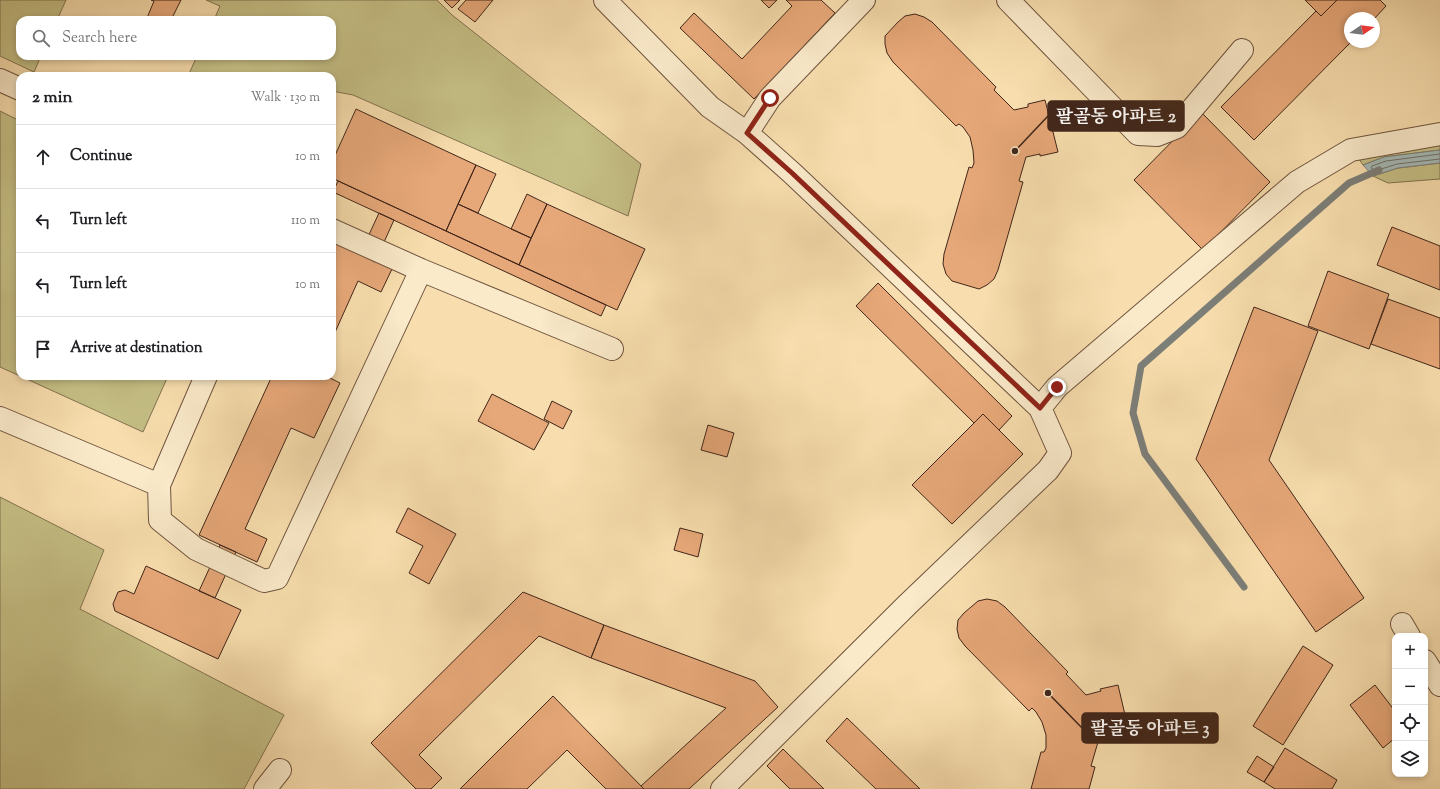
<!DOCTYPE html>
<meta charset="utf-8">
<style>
body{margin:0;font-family:"Sorts Mill Goudy","Noto Serif KR",serif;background:#f2f2f2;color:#202124}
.controls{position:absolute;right:12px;bottom:12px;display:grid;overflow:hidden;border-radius:8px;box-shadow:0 2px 6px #0003}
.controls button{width:36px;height:36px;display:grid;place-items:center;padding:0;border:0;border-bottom:1px solid #e0e0e0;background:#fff;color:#202124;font:20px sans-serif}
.compass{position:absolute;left:1344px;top:12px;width:36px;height:36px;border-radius:50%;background:#fff;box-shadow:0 2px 6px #0003;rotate:77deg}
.stop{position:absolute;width:12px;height:12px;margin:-9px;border:3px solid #8f2418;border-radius:50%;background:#fff}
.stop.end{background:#8f2418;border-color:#fff;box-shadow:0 1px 4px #0008}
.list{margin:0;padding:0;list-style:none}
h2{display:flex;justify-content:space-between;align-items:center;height:52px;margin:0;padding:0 16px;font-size:17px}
h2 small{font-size:13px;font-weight:400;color:#757577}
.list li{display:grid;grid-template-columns:26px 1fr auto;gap:12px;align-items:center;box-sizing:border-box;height:64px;padding:0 16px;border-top:1px solid #e0e0e0}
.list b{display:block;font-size:15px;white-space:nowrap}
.list em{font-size:13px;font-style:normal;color:#757577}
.icon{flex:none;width:22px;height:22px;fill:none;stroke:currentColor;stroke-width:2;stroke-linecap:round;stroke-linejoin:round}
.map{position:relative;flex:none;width:1440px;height:789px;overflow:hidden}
.search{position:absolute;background:#fff;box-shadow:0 2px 6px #0003;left:16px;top:16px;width:320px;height:44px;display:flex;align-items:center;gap:10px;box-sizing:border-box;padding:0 14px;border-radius:12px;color:#757577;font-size:15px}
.panel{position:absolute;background:#fff;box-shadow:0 2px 6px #0003;left:16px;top:72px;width:320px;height:308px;border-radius:12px}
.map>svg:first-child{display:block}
.green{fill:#c5bf85;stroke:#837250}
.water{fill:#a4b9b7;stroke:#7c7e78}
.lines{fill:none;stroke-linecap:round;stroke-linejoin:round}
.shore{stroke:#727068;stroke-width:1}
.stream{stroke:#7c7e78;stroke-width:7}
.building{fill:#e7a879;stroke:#41261a}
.minor-casing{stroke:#6f543f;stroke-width:24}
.minor{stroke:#faeaca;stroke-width:22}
.route{stroke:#8f2418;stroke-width:5}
.leader{fill:none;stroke:#41261a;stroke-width:1.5}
.callout-dot{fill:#41261a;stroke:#faeaca;stroke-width:1.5}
.callout{fill:#41261a;stroke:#41261a;stroke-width:1.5}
.callout-label{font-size:18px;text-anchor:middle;font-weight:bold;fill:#fff}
</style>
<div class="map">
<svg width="1440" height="789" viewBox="0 0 1440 789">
<rect width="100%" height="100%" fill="#f8deae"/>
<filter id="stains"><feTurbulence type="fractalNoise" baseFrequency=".005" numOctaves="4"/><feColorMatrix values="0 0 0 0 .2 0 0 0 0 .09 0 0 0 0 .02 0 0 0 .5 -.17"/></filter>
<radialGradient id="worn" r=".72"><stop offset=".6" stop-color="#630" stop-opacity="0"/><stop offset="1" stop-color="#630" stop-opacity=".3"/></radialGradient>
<path class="green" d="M0,0H66L57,20H20V56H41L34,72L0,56Z
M206,0H437L452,15L641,164L628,216L353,95L332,91V76H188L197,56H332V20H214L220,6Z
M0,111L20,121V376L0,367Z
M1440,139V150L1384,157L1363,165L1357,156Z
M1440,163V179L1388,183L1373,176L1398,168Z
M20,376H168L143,432Z
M0,497L104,550L80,609L284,715L244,789H0Z"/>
<path class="water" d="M1440,150V163L1398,168L1373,176L1363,165L1384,157Z"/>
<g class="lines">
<path class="shore" d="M1440,154L1386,161L1372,166L1371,168L1375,171L1397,164L1440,159"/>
<path class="stream" d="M1244,587L1145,454L1133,413L1141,366L1349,183L1379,170"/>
</g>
<path class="building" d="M151,0H181L171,20H150L147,18L154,1Z
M444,0H460L452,8Z
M466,0H493L475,22L458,9Z
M761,0H777L769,8Z
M786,0H821L835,13L754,99L680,28L694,13L742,59L792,6Z
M1305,0H1337L1321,16Z
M1337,0H1380L1386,6L1374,19L1350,18L1351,42L1254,140L1221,107L1316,11L1321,16Z
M915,14L924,17L932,22L996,87L994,90L1014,110L1028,107V104L1045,100L1058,152L1040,156V154L1026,157L1019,181L1023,182L998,270L994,279L987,285L979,289L952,281L946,274L943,264L944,254L969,167L972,168L974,163L973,150L970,137L963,127L959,124L956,126L893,62L887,53L885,44V36L898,22L905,16Z
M356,109L476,165L446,231L332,178V162Z
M1201,112L1270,182L1203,250L1134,180Z
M476,165L496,174L478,213L458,204Z
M338,181L606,305L601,316L333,192Z
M527,194L547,204L531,238L511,229Z
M458,204L531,238L519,265L446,231Z
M547,204L645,249L617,310L519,265Z
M379,213L394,220L375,262L360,254Z
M1392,227L1440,246V290L1377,265Z
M333,242L392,269L381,292L358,281L332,339V245Z
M1328,271L1389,294L1369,349L1308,326Z
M878,283L1012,416L999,430L983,414L974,423L856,306Z
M1388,299L1440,318V369L1371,344Z
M1254,307L1318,331L1269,460L1364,598L1316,632L1196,459Z
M272,376H326L340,383L314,438L291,428L245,529L267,539L257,562L199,535Z
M492,394L549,423L534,450L478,421Z
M552,401L572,411L563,429L544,419Z
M983,414L1023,454L952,524L912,485Z
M708,425L734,433L727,457L701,450Z
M408,508L456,534L429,584L409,573L423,546L396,532Z
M680,528L703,534L698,557L674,550Z
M220,545L236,552L215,598L199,591Z
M146,566L241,610L218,659L115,611L113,604L118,592L125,590L134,594Z
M523,592L604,625L591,658L539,636L419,755L442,778L431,789H416L371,743Z
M987,599L997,601L1005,607L1068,672L1066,674L1086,695L1101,691L1100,689L1118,685L1130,736L1113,741L1112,739L1098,742L1091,766L1095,767L1089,789H1031L1041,752H1044L1046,748V735L1042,722L1036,712L1032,708L1029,711L965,646L959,638L957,629L958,620L964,613L978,601Z
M604,625L755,681L778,707L689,789H644L641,786L726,708L591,658Z
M1303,646L1333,665L1283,745L1253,726Z
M1375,685L1395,711V738L1383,748L1350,705Z
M553,696L644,789H606L567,750L527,789H460Z
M847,718L920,789H876L826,741Z
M1285,748L1337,780L1332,789H1275L1264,782Z
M783,749L824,789H790L767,766Z
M1257,756L1274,767L1264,782L1247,772Z"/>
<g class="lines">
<g class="minor-casing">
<path id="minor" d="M605,0L710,107L747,133L792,173L1040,408L1060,453L1048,470L907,605L722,789
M1008,0L1138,134L1157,135L1177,127L1242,50
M0,80L20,89
M747,133L770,98L864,0
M332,230L421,270L612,349
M206,376L159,485L160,520L196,549L264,581L277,578L421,270
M1040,408L1057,387L1297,182L1351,150L1440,134
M0,418L159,485
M1402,624L1409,636
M1425,661L1440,685
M265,789L280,770"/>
</g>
<use href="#minor" class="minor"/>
</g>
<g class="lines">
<path class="route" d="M770,98L747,133L792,173L1040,408L1057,387"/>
</g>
<path class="leader" d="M1015 151L1048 116M1048 693L1082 728"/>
<g class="callout-dot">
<circle cx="1015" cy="151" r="4"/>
<circle cx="1048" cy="693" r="4"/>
</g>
<g class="callout">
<rect x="1048" y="101" width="136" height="30" rx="4"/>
<rect x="1082" y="713" width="136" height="30" rx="4"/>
</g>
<g class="callout-label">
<text x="1116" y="122">팔골동 아파트 2</text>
<text x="1150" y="734">팔골동 아파트 3</text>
</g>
<rect width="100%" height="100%" filter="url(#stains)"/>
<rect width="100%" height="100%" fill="url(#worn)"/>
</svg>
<div class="controls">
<button>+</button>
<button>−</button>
<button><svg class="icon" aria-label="locate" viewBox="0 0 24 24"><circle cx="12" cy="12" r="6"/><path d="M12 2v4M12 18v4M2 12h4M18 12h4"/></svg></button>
<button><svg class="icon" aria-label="layers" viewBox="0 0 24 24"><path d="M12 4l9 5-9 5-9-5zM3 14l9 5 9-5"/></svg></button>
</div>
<svg class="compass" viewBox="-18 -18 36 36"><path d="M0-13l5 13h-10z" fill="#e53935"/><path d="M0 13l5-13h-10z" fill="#757577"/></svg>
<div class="stop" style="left:770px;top:98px"></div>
<div class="stop end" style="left:1057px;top:387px"></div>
<div class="search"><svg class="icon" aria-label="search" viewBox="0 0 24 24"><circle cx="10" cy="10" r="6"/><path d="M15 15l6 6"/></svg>Search here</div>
<section class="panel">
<h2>2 min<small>Walk · 130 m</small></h2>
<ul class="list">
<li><svg class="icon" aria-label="ahead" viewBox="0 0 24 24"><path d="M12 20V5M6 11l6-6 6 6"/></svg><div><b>Continue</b></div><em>10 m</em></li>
<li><svg class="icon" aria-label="left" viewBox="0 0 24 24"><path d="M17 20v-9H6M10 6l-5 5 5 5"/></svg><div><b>Turn left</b></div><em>110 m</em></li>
<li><svg class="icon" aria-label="left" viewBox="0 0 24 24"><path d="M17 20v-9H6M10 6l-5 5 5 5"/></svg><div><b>Turn left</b></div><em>10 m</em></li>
<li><svg class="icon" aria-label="arrive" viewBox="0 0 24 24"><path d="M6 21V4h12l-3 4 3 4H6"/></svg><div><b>Arrive at destination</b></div></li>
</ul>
</section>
</div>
